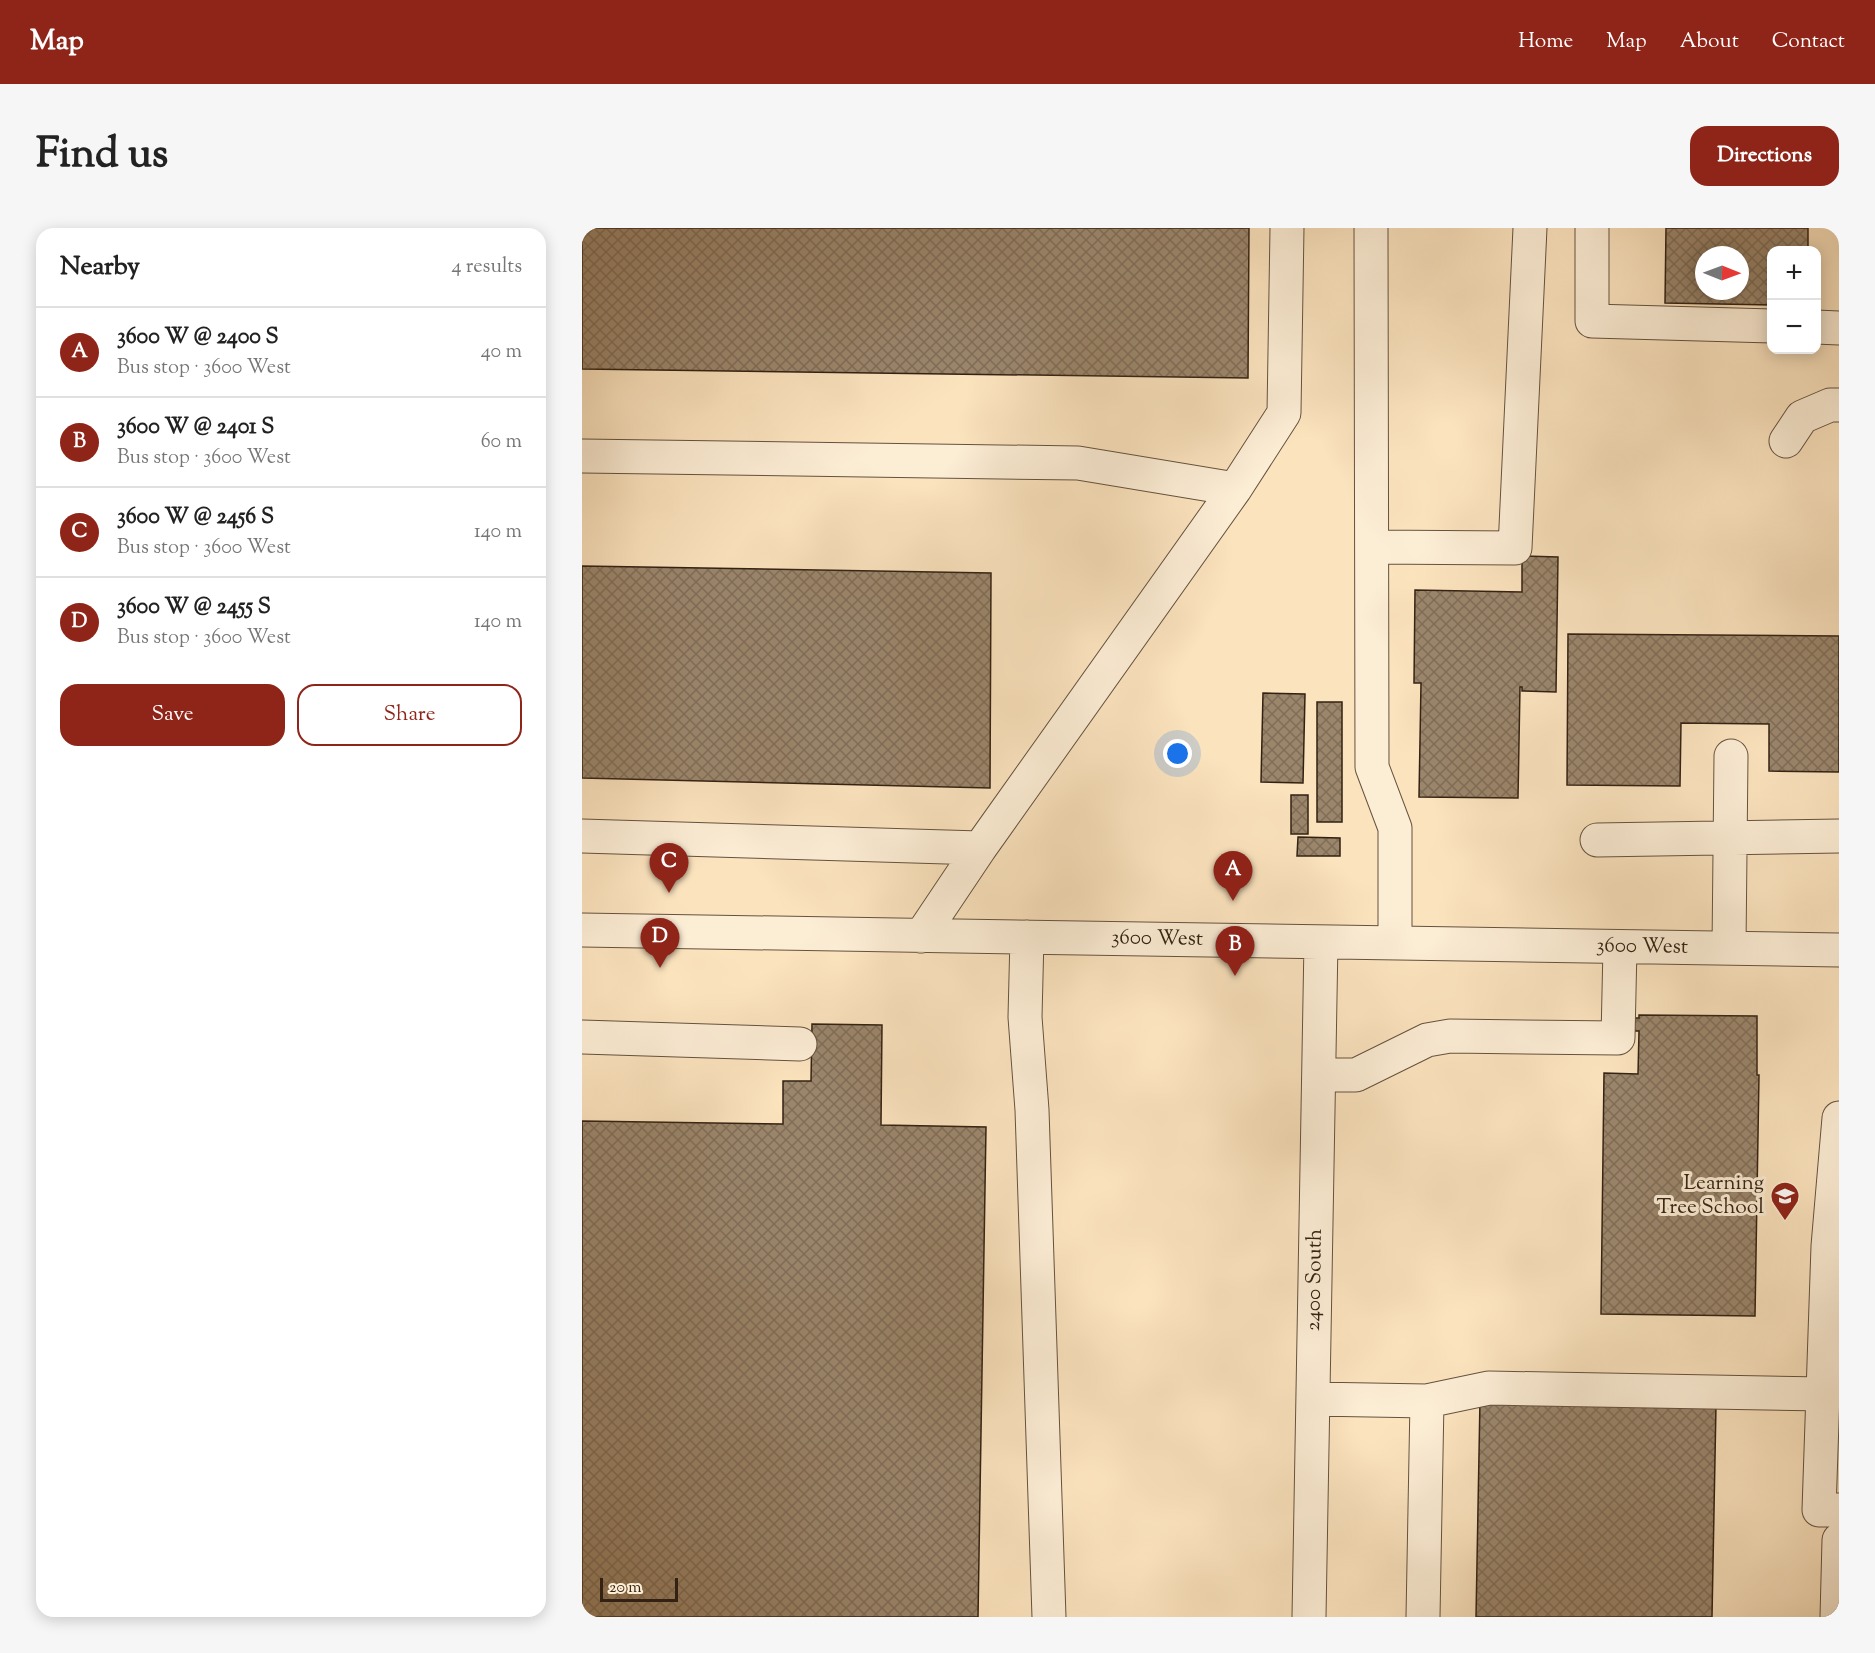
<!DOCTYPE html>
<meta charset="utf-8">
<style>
body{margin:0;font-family:"Sorts Mill Goudy",serif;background:#f6f6f6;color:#222}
.controls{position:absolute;right:18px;top:18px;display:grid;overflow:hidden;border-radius:12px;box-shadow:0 3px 15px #0003}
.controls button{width:54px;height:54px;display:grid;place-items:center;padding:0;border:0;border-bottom:2px solid #e0e0e0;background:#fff;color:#222;font:30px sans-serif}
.compass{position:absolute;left:1113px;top:18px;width:54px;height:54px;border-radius:50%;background:#fff;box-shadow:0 3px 15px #0003;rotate:91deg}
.scale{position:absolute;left:18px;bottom:15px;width:78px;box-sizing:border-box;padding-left:6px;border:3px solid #332213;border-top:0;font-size:16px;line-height:21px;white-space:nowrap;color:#332213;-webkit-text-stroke:4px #fcedd5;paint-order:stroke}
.you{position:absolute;left:596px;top:526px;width:21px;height:21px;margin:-15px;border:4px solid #fff;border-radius:50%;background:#1a73e8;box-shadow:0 0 0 9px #1a73e833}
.badge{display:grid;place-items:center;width:39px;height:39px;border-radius:50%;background:#8f2418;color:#fff;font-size:20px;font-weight:700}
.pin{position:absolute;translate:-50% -50px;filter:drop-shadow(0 2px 3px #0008)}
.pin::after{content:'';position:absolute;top:32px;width:21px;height:18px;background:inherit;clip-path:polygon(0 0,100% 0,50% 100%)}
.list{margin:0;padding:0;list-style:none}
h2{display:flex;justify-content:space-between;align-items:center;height:78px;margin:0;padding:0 24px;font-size:26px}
h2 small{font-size:20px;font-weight:400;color:#767676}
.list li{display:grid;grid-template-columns:39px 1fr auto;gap:18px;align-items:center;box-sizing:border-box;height:90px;padding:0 24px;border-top:2px solid #e0e0e0}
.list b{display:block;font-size:22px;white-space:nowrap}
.list p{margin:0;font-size:20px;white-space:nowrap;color:#767676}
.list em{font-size:20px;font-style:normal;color:#767676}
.actions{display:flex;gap:12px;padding:18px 24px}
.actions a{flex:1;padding:14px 0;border:2px solid #8f2418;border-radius:18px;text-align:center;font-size:21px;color:#8f2418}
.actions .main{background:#8f2418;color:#fff}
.map{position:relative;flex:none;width:1257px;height:1389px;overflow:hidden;border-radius:18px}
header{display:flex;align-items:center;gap:36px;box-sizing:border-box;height:84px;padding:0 30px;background:#8f2418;color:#fff}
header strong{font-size:28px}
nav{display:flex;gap:33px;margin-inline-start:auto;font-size:21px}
.intro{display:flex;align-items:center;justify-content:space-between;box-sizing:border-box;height:144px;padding:0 36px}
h1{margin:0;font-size:42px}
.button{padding:15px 27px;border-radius:18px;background:#8f2418;color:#fff;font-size:21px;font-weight:700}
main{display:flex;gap:36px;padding:0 36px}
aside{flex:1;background:#fff;border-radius:18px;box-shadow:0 3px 15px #0003}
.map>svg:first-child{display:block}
.building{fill:url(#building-cross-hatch);stroke:#332213;stroke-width:1.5;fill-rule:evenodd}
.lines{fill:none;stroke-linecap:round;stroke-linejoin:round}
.minor-casing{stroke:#65523e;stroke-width:35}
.minor{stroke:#fcedd5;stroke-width:33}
.labels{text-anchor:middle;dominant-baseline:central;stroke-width:6;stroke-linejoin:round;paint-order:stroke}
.street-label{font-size:21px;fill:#332213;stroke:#fcedd5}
.poi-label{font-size:21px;fill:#332213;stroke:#fcedd5;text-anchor:end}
</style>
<header>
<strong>Map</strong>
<nav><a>Home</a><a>Map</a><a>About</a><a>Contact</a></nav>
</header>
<div class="intro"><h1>Find us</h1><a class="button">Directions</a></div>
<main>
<aside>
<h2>Nearby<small>4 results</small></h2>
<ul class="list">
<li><span class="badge">A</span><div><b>3600 W @ 2400 S</b><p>Bus stop · 3600 West</p></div><em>40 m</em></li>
<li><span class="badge">B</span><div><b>3600 W @ 2401 S</b><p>Bus stop · 3600 West</p></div><em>60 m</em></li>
<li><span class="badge">C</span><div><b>3600 W @ 2456 S</b><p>Bus stop · 3600 West</p></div><em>140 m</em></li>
<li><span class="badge">D</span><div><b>3600 W @ 2455 S</b><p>Bus stop · 3600 West</p></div><em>140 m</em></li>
</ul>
<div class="actions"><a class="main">Save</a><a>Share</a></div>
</aside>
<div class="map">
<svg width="1257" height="1389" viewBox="0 0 1257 1389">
<defs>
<pattern id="building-cross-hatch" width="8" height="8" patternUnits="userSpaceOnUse" patternTransform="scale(1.5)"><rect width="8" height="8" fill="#9b866c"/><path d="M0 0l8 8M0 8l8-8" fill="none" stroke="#7f6d58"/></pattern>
</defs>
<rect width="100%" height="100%" fill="#fbe3be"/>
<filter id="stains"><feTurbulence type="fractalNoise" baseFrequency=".00333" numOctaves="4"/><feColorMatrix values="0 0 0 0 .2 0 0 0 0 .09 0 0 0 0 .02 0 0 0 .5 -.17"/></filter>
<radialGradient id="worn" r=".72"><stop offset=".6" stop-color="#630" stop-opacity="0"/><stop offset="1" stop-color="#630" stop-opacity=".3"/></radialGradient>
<path class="building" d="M0,0H667L666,150L0,141Z
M1084,0H1226V22H1190V77L1083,75ZM1122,27H1158V63H1122Z
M940,328L976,329L974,464L940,463V459H938L936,570L837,569L839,455H832L833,362L940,364Z
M0,338L409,345L408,560L0,550Z
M986,406L1257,408V544L1187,543V496L1099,495L1098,558L985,557Z
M681,465L723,466L721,555L679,554Z
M735,474H760V594H735Z
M709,567H726V606H709Z
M716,609L758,610V628H715Z
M1057,787L1175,788V847H1177L1173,1088L1019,1086L1022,845L1056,846L1057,803H1051V790H1057Z
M230,796L300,797L299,897L404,899L396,1389H0V893L201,896V853H229Z
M898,1172L1134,1177L1130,1389H894Z"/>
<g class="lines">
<g class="minor-casing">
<path id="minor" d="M789,0L790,539L813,600V715
M1010,0V93L1190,98
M1234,99L1257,100
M1204,213L1220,189L1248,177H1257
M0,228L496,235L653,261
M790,319L933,320L948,0
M0,608L398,620
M1015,612L1257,608
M0,702L1257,722
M339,708L398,620L653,261L702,185L705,0
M445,709L443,789L450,882L467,1389
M1147,720L1149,528
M0,809L218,816
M737,847H774L845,812L868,808L1036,810L1038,719
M1257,890L1246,1018L1237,1282H1257
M731,1171L845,1173L907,1160L1242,1166
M727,1389L739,714
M841,1389L845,1173
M1255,1389L1257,1312"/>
</g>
<use href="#minor" class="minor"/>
</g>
<defs>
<g id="school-pin" transform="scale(1.5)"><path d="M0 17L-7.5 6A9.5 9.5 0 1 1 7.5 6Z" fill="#8f2418" stroke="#fcedd5"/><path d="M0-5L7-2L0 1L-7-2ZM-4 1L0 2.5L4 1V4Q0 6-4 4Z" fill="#fff"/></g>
</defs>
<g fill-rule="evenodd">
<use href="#school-pin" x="1203" y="968"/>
</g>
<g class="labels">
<g class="street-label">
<text transform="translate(575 711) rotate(1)">3600 West</text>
<text transform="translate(1060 719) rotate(1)">3600 West</text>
<text transform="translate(733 1052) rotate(-89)">2400 South</text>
</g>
<g class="poi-label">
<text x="1182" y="956">Learning<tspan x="1182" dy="24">Tree School</tspan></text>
</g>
</g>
<rect width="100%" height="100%" filter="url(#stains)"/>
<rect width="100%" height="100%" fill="url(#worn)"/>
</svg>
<div class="controls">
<button>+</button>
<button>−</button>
</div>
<svg class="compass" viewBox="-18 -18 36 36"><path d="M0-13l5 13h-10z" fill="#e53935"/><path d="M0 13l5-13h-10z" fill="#767676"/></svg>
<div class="scale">20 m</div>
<div class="you"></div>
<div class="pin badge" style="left:651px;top:673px">A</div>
<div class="pin badge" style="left:653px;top:748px">B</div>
<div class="pin badge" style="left:87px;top:665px">C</div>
<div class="pin badge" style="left:78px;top:740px">D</div>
</div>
</main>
